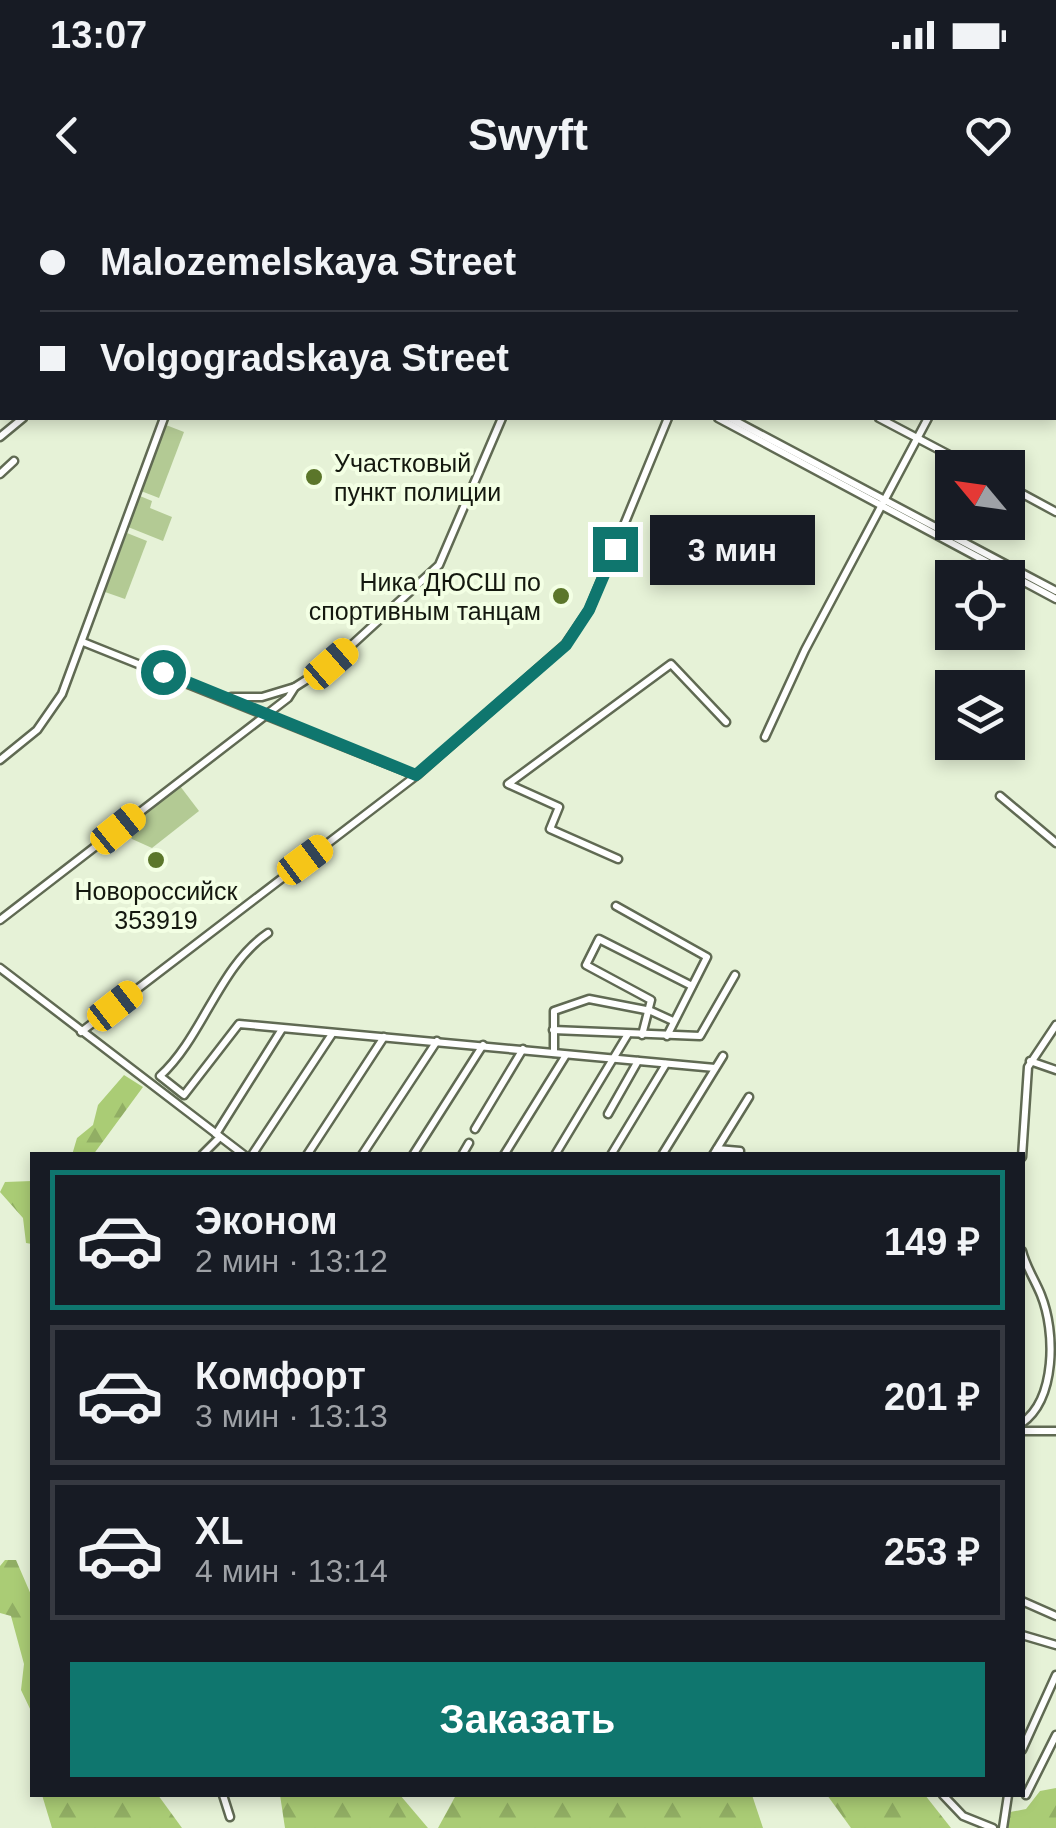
<!DOCTYPE html>
<html lang="ru">
<meta charset="utf-8">
<style>
body{margin:0;font-family:Helvetica,sans-serif;background:#242831;color:#f1f3f6;height:100vh;display:flex;flex-direction:column;font-size:38px;white-space:nowrap}
*{box-sizing:border-box;margin:0}
p{font-size:32px;color:#9ea1a6}
.icon{flex:none;width:55px;height:55px;fill:none;stroke:currentColor;stroke-width:2;stroke-linecap:round;stroke-linejoin:round}
.map{position:relative;flex:1;overflow:hidden}
.side{position:absolute;left:30px;top:952px;width:995px;height:645px;display:flex;flex-direction:column;background:#171b24;border-radius:0px;box-shadow:0 5px 15px #0003}
.side>*{flex:none}
.hud{position:absolute;left:0px;top:0px;width:1058px;height:220px;box-shadow:0 5px 15px #0003;display:grid;align-content:center;height:220px;padding:0 40px;background:#171b24}
.needle{width:65px;rotate:299deg}
.fabs{position:absolute;left:935px;top:250px;display:grid;gap:20px}
.fabs a{display:grid;place-items:center;width:90px;height:90px;border-radius:0px;background:#171b24;box-shadow:0 5px 15px #0003;font-size:50px}
.end{position:absolute;width:45px;height:45px;margin:-22px;border:12px solid #0f766e;background:#fff;box-shadow:0 0 0 5px #fff}
.from{border-radius:50%}
.bubble{position:absolute;height:70px;border-radius:0px;background:#171b24;box-shadow:0 5px 15px #0003;font-size:32px;font-weight:700;line-height:70px;text-align:center}
.car{position:absolute;width:30px;height:60px;margin:-30px -15px;border-radius:12px;box-shadow:0 0 8px 2px #0007;background:linear-gradient(#f5c518 24%,#345 0 40%,#f5c518 0 76%,#345 0 86%,#f5c518 0)}
.hud b{display:flex;align-items:center;gap:35px;height:95px;font-size:38px}
.hud b+b{border-top:2px solid #363941}
.hud i{width:25px;height:25px;background:#f1f3f6}
ul{padding:18px 0 0;list-style:none}
li{display:flex;align-items:center;gap:30px;height:140px;margin:0 20px 15px;padding:0 20px;border:5px solid #363941;border-radius:0px}
li div{flex:1}
li b{display:block;font-size:38px}
li em{font-style:normal;font-weight:700}
li.selected{border-color:#0f766e}
li>.icon{width:90px;height:90px;stroke-width:1.5}
.action{display:flex;gap:20px;margin-top:auto;padding:20px 40px}
.action a{flex:1;height:115px;border-radius:0px;background:#0f766e;color:#fff;font-size:40px;font-weight:700;line-height:115px;text-align:center}
.status{display:flex;justify-content:space-between;align-items:center;height:70px;padding:0 50px;background:#171b24;direction:ltr}
.status svg{height:28px;fill:currentColor}
header{display:flex;justify-content:space-between;align-items:center;height:130px;padding:0 40px;background:#171b24;font-size:45px;font-weight:700}
.map>svg:first-child{display:block}
</style>
<div class="status"><b>13:07</b><svg viewBox="0 0 49 12"><path d="M0 12V9h3v3zM5 12V6h3v6zM10 12V3h3v9zM15 12V0h3v12zM26 1h20v11H26zM47 4h2v5h-2z"/></svg></div>
<header><svg class="icon" aria-label="back" viewBox="0 0 24 24"><path d="M15 5l-7 7 7 7"/></svg>Swyft<svg class="icon" aria-label="heart" viewBox="0 0 24 24"><path d="M12 20l-8-8c-3-5 5-10 8-4 3-6 11-1 8 4z"/></svg></header>
<div class="map">
<svg width="1056" height="1628" viewBox="0 0 1056 1628">
<defs>
<pattern id="forest-firs" width="22" height="20" patternUnits="userSpaceOnUse" patternTransform="scale(2.5)"><rect width="22" height="20" fill="#aacc75"/><path d="M5 1l3.5 6h-7zM16 11l3.5 6h-7z" fill="#91ae64"/></pattern>
</defs>
<rect width="100%" height="100%" fill="#e6f2d7"/>
<g fill="#b3ca94">
<path d="M166,225L184,232L159,298L141,291Z"/>
<path d="M140,296L152,301L150,308L172,317L163,341L128,327Z"/>
<path d="M127,333L147,341L125,399L105,392Z"/>
<path d="M180,586L199,611L152,648L132,639L125,629Z"/>
</g>
<g fill="url(#forest-firs)">
<path d="M124,875L143,887L93,955H72L77,938L93,925L98,905Z"/>
<path d="M32,981V1044L26,1043L23,1018L0,992L5,982Z"/>
<path d="M5,1360H16L32,1397V1513L21,1490L24,1464L11,1416L0,1413V1366Z"/>
<path d="M1056,1588V1628H1008L1010,1612L1026,1609L1040,1591Z"/>
<path d="M42,1595H158L182,1628H52Z"/>
<path d="M280,1595H400L428,1628H285Z"/>
<path d="M456,1595H752L763,1628H438Z"/>
<path d="M827,1595H925L951,1628H851Z"/>
</g>
<g fill="none" stroke-linecap="round" stroke-linejoin="round">
<g stroke="#606a53" stroke-width="11">
<g id="minor">
<path d="M137,0L146,2"/>
<path d="M310,0L315,2"/>
<path d="M323,0L328,2"/>
<path d="M883,0L886,2"/>
<path d="M80,2L81,0"/>
<path d="M241,2L242,0"/>
<path d="M619,2L621,0"/>
<path d="M817,2L818,0"/>
<path d="M907,2L908,0"/>
<path d="M1042,2L1043,0"/>
<path d="M0,10H2"/>
<path d="M0,52H2"/>
<path d="M0,103L2,104"/>
<path d="M1055,116H1056"/>
<path d="M0,194L2,193"/>
<path d="M718,218L1056,399"/>
<path d="M730,218L1056,391"/>
<path d="M879,218L974,268"/>
<path d="M0,237L23,218"/>
<path d="M0,274L14,261"/>
<path d="M1008,286L1056,312"/>
<path d="M83,442L415,575"/>
<path d="M231,497H262L295,487"/>
<path d="M765,537L805,450L928,218"/>
<path d="M0,560L37,530L62,494L164,218"/>
<path d="M1000,596L1056,643"/>
<path d="M618,659L550,629L559,607L508,584L671,464L726,522"/>
<path d="M616,706L707,757L667,836"/>
<path d="M0,720L288,498L295,487L331,464L439,365L502,218"/>
<path d="M268,733C219,766 203,837 160,876L184,895L239,824L715,868"/>
<path d="M0,768L244,955"/>
<path d="M553,830L700,836L735,775"/>
<path d="M81,832L417,575L565,445L589,410L668,218"/>
<path d="M642,835L651,800L586,765L599,739L692,786"/>
<path d="M554,853V811L589,799L651,811L673,821"/>
<path d="M1030,861L1056,870"/>
<path d="M608,914L638,861"/>
<path d="M475,929L523,849"/>
<path d="M216,934L282,829"/>
<path d="M717,949L740,951"/>
<path d="M202,955L220,937"/>
<path d="M252,955L332,834"/>
<path d="M307,955L384,837"/>
<path d="M362,955L437,841"/>
<path d="M413,955L483,845"/>
<path d="M462,955L469,943"/>
<path d="M504,955L566,855"/>
<path d="M555,955L628,834"/>
<path d="M611,955L666,864"/>
<path d="M662,955L723,856"/>
<path d="M713,955L749,897"/>
<path d="M1022,957L1028,867L1056,825"/>
<path d="M1022,1051C1026,1067 1035,1080 1041,1095C1056,1132 1056,1199 1022,1223"/>
<path d="M1022,1231H1056"/>
<path d="M1022,1401L1056,1416"/>
<path d="M1022,1435L1056,1445"/>
<path d="M1022,1550L1056,1475"/>
<path d="M223,1595L230,1617"/>
<path d="M943,1595L963,1616L993,1628"/>
<path d="M1026,1595L1056,1535"/>
<path d="M1003,1628L1008,1595"/>
</g>
</g>
<use href="#minor" stroke="#fff" stroke-width="6"/>
</g>
<g fill="none" stroke-linecap="round" stroke-linejoin="round">
<path stroke="#0f766e" stroke-width="12" d="M163,472L416,575L566,445L589,410L615,349"/>
</g>
<g fill="#5b762a" stroke="#f3ffe4" stroke-width="4">
<circle cx="314" cy="277" r="10"/>
<circle cx="561" cy="396" r="10"/>
<circle cx="156" cy="660" r="10"/>
</g>
<g text-anchor="middle" dominant-baseline="central" stroke-width="8" stroke-linejoin="round" paint-order="stroke">
<g font-size="25" fill="#14180f" stroke="#f3ffe4" text-anchor="start">
<text x="334" y="263">Участковый<tspan x="334" dy="29">пункт полиции</tspan></text>
<text x="541" y="382" text-anchor="end">Ника ДЮСШ по<tspan x="541" dy="29">спортивным танцам</tspan></text>
<text x="156" y="691" text-anchor="middle">Новороссийск<tspan x="156" dy="29">353919</tspan></text>
</g>
</g>
</svg>
<div class="fabs">
<a><svg class="needle" viewBox="-14 -14 28 28"><path d="M0-13l5 13h-10z" fill="#e53935"/><path d="M0 13l5-13h-10z" fill="#9ea1a6"/></svg></a>
<a><svg class="icon" aria-label="locate" viewBox="0 0 24 24"><circle cx="12" cy="12" r="6"/><path d="M12 2v4M12 18v4M2 12h4M18 12h4"/></svg></a>
<a><svg class="icon" aria-label="layers" viewBox="0 0 24 24"><path d="M12 4l9 5-9 5-9-5zM3 14l9 5 9-5"/></svg></a>
</div>
<i class="end from" style="left:163px;top:472px"></i>
<i class="end" style="left:615px;top:349px"></i>
<div class="bubble" style="left:650px;top:315px;width:165px">3 мин</div>
<i class="car" style="left:331px;top:464px;rotate:49deg"></i>
<i class="car" style="left:118px;top:629px;rotate:51deg"></i>
<i class="car" style="left:305px;top:660px;rotate:53deg"></i>
<i class="car" style="left:115px;top:806px;rotate:52deg"></i>
<div class="hud">
<b><i class="from"></i>Malozemelskaya Street</b>
<b><i></i>Volgogradskaya Street</b>
</div>
<section class="side">
<ul>
<li class="selected"><svg class="icon" aria-label="car" viewBox="0 0 24 24"><path d="M5 17H2v-5l4-1 3-4h7l3 4 3 1v5h-3M9 17h6M6 11h13"/><circle cx="7" cy="17" r="2"/><circle cx="17" cy="17" r="2"/></svg><div><b>Эконом</b><p>2 мин · 13:12</p></div><em>149 ₽</em></li>
<li><svg class="icon" aria-label="car" viewBox="0 0 24 24"><path d="M5 17H2v-5l4-1 3-4h7l3 4 3 1v5h-3M9 17h6M6 11h13"/><circle cx="7" cy="17" r="2"/><circle cx="17" cy="17" r="2"/></svg><div><b>Комфорт</b><p>3 мин · 13:13</p></div><em>201 ₽</em></li>
<li><svg class="icon" aria-label="car" viewBox="0 0 24 24"><path d="M5 17H2v-5l4-1 3-4h7l3 4 3 1v5h-3M9 17h6M6 11h13"/><circle cx="7" cy="17" r="2"/><circle cx="17" cy="17" r="2"/></svg><div><b>XL</b><p>4 мин · 13:14</p></div><em>253 ₽</em></li>
</ul>
<div class="action"><a>Заказать</a></div>
</section>
</div>
